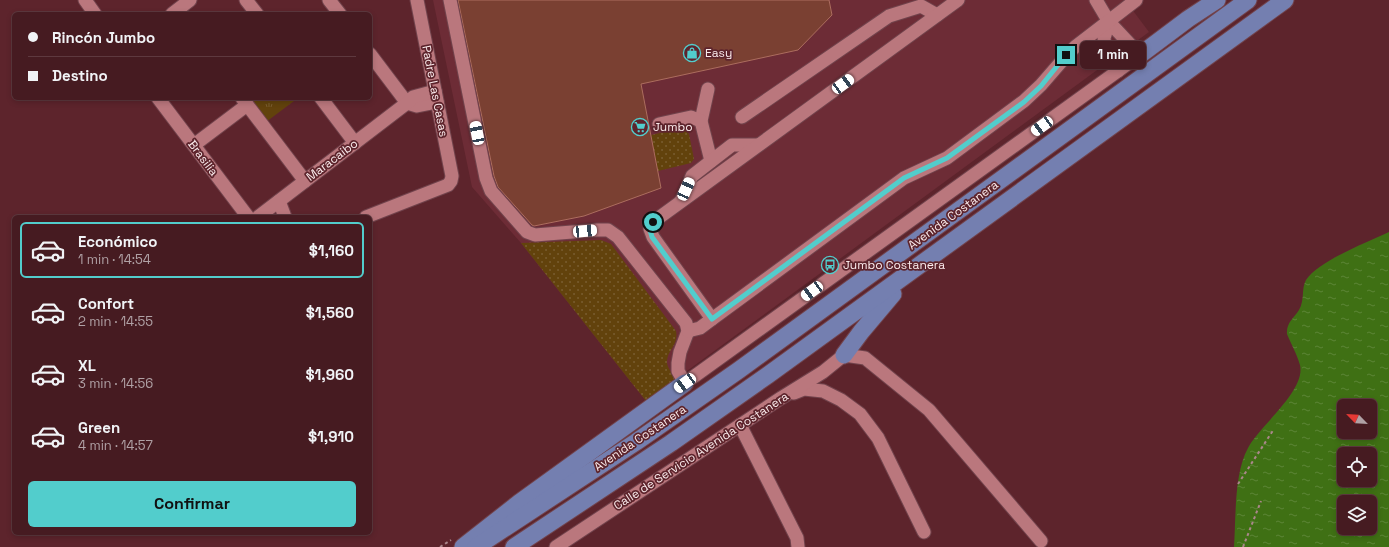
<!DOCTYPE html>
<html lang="es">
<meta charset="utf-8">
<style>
body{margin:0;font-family:"Space Grotesk",sans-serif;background:#4d242a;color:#f1f3f6;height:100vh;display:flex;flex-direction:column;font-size:15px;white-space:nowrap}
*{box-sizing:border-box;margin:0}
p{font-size:13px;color:#b0a1a5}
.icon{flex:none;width:22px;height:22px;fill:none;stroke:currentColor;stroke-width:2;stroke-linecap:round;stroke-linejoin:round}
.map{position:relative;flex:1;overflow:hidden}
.side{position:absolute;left:12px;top:215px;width:360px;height:320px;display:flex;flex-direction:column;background:#461b21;border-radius:6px;box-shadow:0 2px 6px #0003,0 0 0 1px #5e393f}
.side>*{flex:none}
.guide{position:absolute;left:12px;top:12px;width:360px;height:88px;border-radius:6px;box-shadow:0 2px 6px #0003,0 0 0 1px #5e393f;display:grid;align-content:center;height:88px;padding:0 16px;background:#461b21}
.needle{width:26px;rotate:295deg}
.fabs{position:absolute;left:1337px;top:399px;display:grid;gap:8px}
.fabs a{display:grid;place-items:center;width:40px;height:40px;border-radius:6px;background:#461b21;box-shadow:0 2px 6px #0003,0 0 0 1px #5e393f;font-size:20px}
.end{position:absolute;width:18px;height:18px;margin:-9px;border:5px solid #52cdcc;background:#111;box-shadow:0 0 0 2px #111}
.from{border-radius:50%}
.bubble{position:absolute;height:28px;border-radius:6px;background:#461b21;box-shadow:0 2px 6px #0003,0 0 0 1px #5e393f;font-size:13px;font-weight:700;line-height:28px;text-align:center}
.car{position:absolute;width:12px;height:24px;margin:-12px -6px;border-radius:5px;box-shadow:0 0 3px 1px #0007;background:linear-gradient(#fff 24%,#345 0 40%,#fff 0 76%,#345 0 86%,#fff 0)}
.guide b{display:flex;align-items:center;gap:14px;height:38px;font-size:15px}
.guide b+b{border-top:1px solid #5e393f}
.guide i{width:10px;height:10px;background:#f1f3f6}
ul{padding:7px 0 0;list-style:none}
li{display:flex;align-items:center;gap:12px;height:56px;margin:0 8px 6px;padding:0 8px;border:2px solid transparent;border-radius:6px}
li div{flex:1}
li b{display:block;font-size:15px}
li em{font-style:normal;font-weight:700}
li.on{border-color:#52cdcc}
li>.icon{width:36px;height:36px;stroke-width:1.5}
.action{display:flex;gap:8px;margin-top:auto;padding:8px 16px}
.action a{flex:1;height:46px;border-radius:6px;background:#52cdcc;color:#111;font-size:16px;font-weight:700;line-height:46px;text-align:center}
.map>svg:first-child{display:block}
</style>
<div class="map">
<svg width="1389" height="547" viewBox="0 0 1389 547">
<defs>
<pattern id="grass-dots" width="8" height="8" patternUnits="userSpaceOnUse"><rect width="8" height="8" fill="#62420c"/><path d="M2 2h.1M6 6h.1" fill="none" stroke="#795d30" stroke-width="1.8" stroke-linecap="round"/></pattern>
<pattern id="park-tufts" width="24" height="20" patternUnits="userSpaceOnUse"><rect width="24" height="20" fill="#62420c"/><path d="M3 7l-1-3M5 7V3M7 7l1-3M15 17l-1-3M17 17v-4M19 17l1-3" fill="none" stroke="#795d30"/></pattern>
<pattern id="water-ripples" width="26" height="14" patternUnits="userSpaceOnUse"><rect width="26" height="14" fill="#3f7014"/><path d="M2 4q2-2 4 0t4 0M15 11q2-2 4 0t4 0" fill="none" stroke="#5c8536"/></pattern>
</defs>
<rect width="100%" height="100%" fill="#5d242c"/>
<path fill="#6d2c36" d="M433,0H1125L1149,32L646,401L521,243L472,187Z"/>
<g fill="url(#grass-dots)">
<path d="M682,128L689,134L694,159L691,163L658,171L651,135Z"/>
<path d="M601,240L611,244L676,331C679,345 667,350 667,362C667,368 673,374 676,379L646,401L521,243Z"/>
</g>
<path fill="url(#park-tufts)" d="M247,98H298L266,122Z"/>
<path fill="url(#water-ripples)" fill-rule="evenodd" d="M1389,232V547H1234C1236,518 1234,473 1248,448C1259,426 1306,391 1300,365C1297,354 1291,344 1287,334C1286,323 1294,318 1299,310C1305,300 1301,289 1306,280C1318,261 1368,242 1389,232ZM1344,406H1370V432H1344ZM1344,454H1370V480H1344ZM1344,502H1370V528H1344Z"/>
<path fill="#7a4032" stroke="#ac6d5e" d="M458,0H829L832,15L798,50L641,84L661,188L584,216L534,226L532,225L498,187L494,176Z"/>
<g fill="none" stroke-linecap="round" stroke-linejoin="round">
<g stroke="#71434c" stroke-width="15">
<g id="minor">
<path d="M85,0L95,14"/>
<path d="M246,0L257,14"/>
<path d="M329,0L340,14"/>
<path d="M450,0L486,178L491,191L527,232L535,235L597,230H608L618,237L686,323L688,331L680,352L678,363V371L685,383L1140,55L1109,22L1096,0"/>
<path d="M172,14L190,0"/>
<path d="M1109,22L1104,38L1106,56L1118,71"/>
<path d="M370,54L407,103"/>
<path d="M708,89L701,121L711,161"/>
<path d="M158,98L248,217"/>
<path d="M242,98L305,181"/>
<path d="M321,98L355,143"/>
<path d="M407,103L417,106L437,102"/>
<path d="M742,117L889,16L921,6L937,15"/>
<path d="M659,124L691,117L701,121"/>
<path d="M194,145L247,105"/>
<path d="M279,201L285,217"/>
<path d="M681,201L692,176L732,145H758"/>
<path d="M258,217L407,103L413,97L435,91"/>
<path d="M366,217L448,185L451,181L452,176L417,0"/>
<path d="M712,319L653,237L650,229L653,222L958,0"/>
<path d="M688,331L700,328L712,319L904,178L947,158L1024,101L1041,85L1067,55L1075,47L1136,0"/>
<path d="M794,393L804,389L823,391L841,400L860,414L878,438L924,532"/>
<path d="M740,425L797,538L798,547"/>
<path d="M556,547L781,398L823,372L844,355L865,358L929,410L1041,541"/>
</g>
</g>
<g stroke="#71434c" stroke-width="19">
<g id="major">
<path d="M1140,55L1188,19L1217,0"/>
<path d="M844,355L861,332L893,294"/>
<path d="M463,547L519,503L685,383"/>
<path d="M476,547L636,442L739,370L1248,0"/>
<path d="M514,547L671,443L768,375L1285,0"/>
</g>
</g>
<g stroke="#ab878b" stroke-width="2" stroke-dasharray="3 3" stroke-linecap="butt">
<path d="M1238,484L1274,429"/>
<path d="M440,547L451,540"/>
<path d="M1243,547L1261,501"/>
</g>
<use href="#minor" stroke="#ba777d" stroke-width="13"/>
<use href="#major" stroke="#747fb0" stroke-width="17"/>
</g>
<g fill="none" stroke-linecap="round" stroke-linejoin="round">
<path stroke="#52cdcc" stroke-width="5" d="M653,222L650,230L652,237L712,319L904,178L947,158L1024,102L1041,86L1066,55"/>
</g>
<defs>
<g id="shop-ring" transform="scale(0.9)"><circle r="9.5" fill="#5d242c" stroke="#52cdcc" stroke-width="1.5"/><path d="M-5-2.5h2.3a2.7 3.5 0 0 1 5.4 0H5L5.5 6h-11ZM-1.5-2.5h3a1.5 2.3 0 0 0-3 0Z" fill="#52cdcc"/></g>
<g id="supermarket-ring" transform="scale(0.9)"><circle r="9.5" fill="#5d242c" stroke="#52cdcc" stroke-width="1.5"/><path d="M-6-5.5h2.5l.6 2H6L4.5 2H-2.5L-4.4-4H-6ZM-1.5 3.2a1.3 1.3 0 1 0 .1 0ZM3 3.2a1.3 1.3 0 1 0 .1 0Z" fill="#52cdcc"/></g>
<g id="bus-ring" transform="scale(0.9)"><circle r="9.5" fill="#5d242c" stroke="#52cdcc" stroke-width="1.5"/><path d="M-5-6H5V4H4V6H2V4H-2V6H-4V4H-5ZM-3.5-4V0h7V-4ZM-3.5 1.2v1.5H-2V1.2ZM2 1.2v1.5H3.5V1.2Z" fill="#52cdcc"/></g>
</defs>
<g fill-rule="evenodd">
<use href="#shop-ring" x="692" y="53"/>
<use href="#supermarket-ring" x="640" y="127"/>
<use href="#bus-ring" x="830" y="265"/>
</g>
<g text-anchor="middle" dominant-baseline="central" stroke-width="3.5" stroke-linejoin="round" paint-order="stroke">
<g font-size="12" fill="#fbebec" stroke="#5d242c" text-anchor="start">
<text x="705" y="53">Easy</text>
<text x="653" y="127">Jumbo</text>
<text x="843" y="265">Jumbo Costanera</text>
</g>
<g font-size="12" fill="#fbebec" stroke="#5d242c">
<text transform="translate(435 91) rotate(79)">Padre Las Casas</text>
<text transform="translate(203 158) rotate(53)">Brasilia</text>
<text transform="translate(332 160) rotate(-37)">Maracaibo</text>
<text transform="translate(953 215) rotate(-36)">Avenida Costanera</text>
<text transform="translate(640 438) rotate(-34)">Avenida Costanera</text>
<text transform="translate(701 451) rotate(-33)">Calle de Servicio Avenida Costanera</text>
</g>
</g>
</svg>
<div class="fabs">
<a><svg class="needle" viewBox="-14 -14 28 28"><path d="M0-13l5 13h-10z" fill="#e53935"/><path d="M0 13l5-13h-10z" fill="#b0a1a5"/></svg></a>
<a><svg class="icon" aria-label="locate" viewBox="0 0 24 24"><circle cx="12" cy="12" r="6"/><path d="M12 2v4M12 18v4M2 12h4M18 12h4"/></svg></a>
<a><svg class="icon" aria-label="layers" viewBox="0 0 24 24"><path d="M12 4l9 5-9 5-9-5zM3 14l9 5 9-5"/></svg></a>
</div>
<i class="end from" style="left:653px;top:222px"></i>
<i class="end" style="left:1066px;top:55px"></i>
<div class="bubble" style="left:1080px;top:41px;width:66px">1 min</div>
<i class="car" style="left:843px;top:84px;rotate:54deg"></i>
<i class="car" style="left:1042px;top:126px;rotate:234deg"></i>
<i class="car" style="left:477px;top:133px;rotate:349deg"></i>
<i class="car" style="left:686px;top:189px;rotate:24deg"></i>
<i class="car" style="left:585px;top:231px;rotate:85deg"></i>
<i class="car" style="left:812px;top:291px;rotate:234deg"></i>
<i class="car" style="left:685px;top:383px;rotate:234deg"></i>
<div class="guide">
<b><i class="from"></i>Rincón Jumbo</b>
<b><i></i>Destino</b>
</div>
<section class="side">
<ul>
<li class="on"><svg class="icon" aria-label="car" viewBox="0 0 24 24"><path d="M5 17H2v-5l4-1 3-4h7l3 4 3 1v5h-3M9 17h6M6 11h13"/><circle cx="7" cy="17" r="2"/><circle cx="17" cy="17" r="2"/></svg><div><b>Económico</b><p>1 min · 14:54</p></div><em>$1,160</em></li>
<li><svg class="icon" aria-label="car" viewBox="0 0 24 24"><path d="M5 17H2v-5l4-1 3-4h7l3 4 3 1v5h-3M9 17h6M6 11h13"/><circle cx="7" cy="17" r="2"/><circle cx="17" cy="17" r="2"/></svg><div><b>Confort</b><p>2 min · 14:55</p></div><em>$1,560</em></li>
<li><svg class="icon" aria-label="car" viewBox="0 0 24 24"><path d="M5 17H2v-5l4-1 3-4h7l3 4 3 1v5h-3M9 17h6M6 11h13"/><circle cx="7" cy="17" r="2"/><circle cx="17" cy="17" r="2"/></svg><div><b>XL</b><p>3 min · 14:56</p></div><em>$1,960</em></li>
<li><svg class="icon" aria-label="car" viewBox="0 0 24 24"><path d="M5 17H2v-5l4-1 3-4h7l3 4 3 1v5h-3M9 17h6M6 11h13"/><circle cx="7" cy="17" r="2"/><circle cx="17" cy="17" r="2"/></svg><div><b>Green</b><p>4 min · 14:57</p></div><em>$1,910</em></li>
</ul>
<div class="action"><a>Confirmar</a></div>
</section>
</div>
